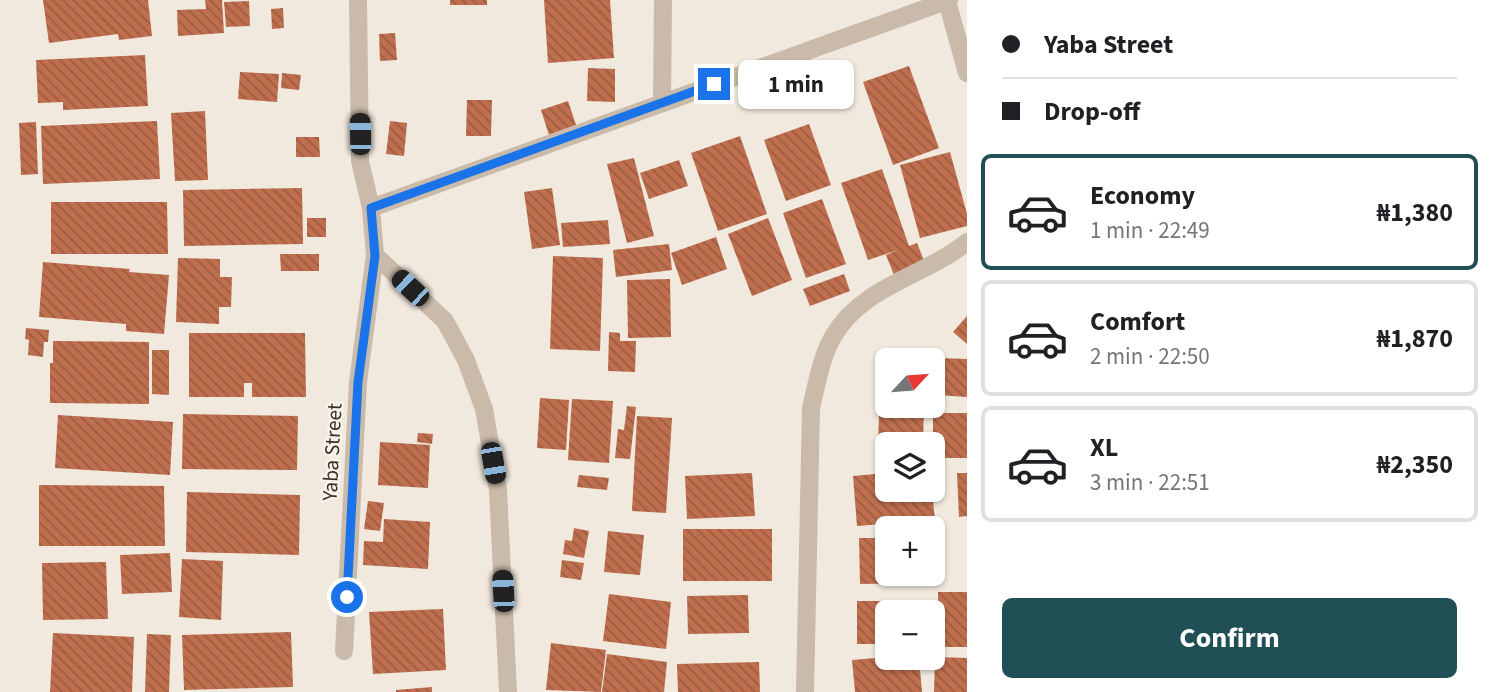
<!DOCTYPE html>
<meta charset="utf-8">
<style>
body{margin:0;font-family:"Source Sans 3",sans-serif;background:#f2f2f2;color:#202124;height:100vh;display:flex;flex-direction:column;font-size:26px;white-space:nowrap}
*{box-sizing:border-box;margin:0}
p{font-size:23px;color:#757577}
.icon{flex:none;width:38px;height:38px;fill:none;stroke:currentColor;stroke-width:2;stroke-linecap:round;stroke-linejoin:round}
.map{position:relative;flex:1;overflow:hidden}
.side{display:flex;flex-direction:column;background:#fff;width:525px}
.side>*{flex:none}
.top-card{display:grid;align-content:center;height:154px;padding:0 35px;background:#fff}
.needle{width:46px;rotate:64deg}
.tools{position:absolute;left:875px;top:348px;display:grid;gap:14px}
.tools a{display:grid;place-items:center;width:70px;height:70px;border-radius:10px;background:#fff;box-shadow:0 2px 5px #0004;font-size:35px}
.end{position:absolute;width:32px;height:32px;margin:-16px;border:9px solid #1a73e8;background:#fff;box-shadow:0 0 0 4px #fff}
.from{border-radius:50%}
.bubble{position:absolute;height:49px;border-radius:10px;background:#fff;box-shadow:0 2px 5px #0004;font-size:23px;font-weight:700;line-height:49px;text-align:center}
.car{position:absolute;width:21px;height:42px;margin:-21px -10px;border-radius:9px;box-shadow:0 0 5px 2px #0007;background:linear-gradient(#222 24%,#8ab4d8 0 40%,#222 0 76%,#8ab4d8 0 86%,#222 0)}
.top-card b{display:flex;align-items:center;gap:24px;height:66px;font-size:26px}
.top-card b+b{border-top:2px solid #e0e0e0}
.top-card i{width:18px;height:18px;background:#202124}
ul{padding:0;list-style:none}
li{display:flex;align-items:center;gap:21px;height:116px;margin:0 14px 10px;padding:0 21px;border:4px solid #e0e0e0;border-radius:10px}
li div{flex:1}
li b{display:block;font-size:26px}
li em{font-style:normal;font-weight:700}
li.current{border-color:#214f56}
li>.icon{width:63px;height:63px;stroke-width:1.5}
.button{display:flex;gap:14px;margin-top:auto;padding:14px 35px}
.button a{flex:1;height:80px;border-radius:10px;background:#214f56;color:#fff;font-size:28px;font-weight:700;line-height:80px;text-align:center}
main{display:flex;flex:1;min-height:0}
.map>svg:first-child{display:block}
</style>
<main>
<div class="map">
<svg width="967" height="692" viewBox="0 0 967 692">
<defs>
<pattern id="building-back-hatch" width="6" height="6" patternUnits="userSpaceOnUse" patternTransform="scale(1.75)"><rect width="6" height="6" fill="#bf6f4e"/><path d="M-1 5l2 2M0 0l6 6M5-1l2 2" fill="none" stroke="#9c5c41"/></pattern>
</defs>
<rect width="100%" height="100%" fill="#f1e9de"/>
<g fill="url(#building-back-hatch)">
<path d="M43,0H148L152,36L119,40L118,34L49,43Z"/>
<path d="M205,0H222L224,33L178,36L177,10L206,9Z"/>
<rect x="450" y="0" width="37" height="5"/>
<path d="M544,0H610L614,58L548,63Z"/>
<path d="M249,1L250,26L226,27L224,2Z"/>
<path d="M283,8L284,28L272,29L271,9Z"/>
<path d="M395,33L397,60L380,61L379,34Z"/>
<path d="M145,55L148,106L63,110V102L38,103L36,60Z"/>
<path d="M909,66L939,148L893,165L863,82Z"/>
<path d="M588,68L615,69V102L587,101Z"/>
<path d="M240,72L279,74L277,102L238,99Z"/>
<path d="M282,73L301,75L299,90L281,88Z"/>
<path d="M467,100H492L491,136H466Z"/>
<path d="M568,101L576,125L549,135L541,110Z"/>
<path d="M205,111L208,180L175,181L171,113Z"/>
<path d="M157,121L160,179L43,184L41,126Z"/>
<path d="M390,121L407,123L404,156L386,154Z"/>
<path d="M36,122L38,174L21,175L19,123Z"/>
<path d="M809,124L831,185L786,201L764,140Z"/>
<path d="M740,136L767,214L718,231L691,153Z"/>
<path d="M296,137H319L320,157H296Z"/>
<path d="M950,152L967,214V226L920,238L900,165Z"/>
<path d="M634,158L654,236L627,243L607,164Z"/>
<path d="M679,160L688,186L649,199L640,173Z"/>
<path d="M882,169L909,246L917,243L925,263L894,275L886,255L898,250L868,260L841,183Z"/>
<path d="M302,188L303,244L184,246L183,190Z"/>
<path d="M552,188L560,245L532,249L524,192Z"/>
<path d="M822,199L846,264L806,278L783,213Z"/>
<path d="M51,202H167L168,254H51Z"/>
<rect x="307" y="218" width="19" height="19"/>
<path d="M768,218L792,280L752,296L728,234Z"/>
<path d="M608,220L610,244L563,247L561,223Z"/>
<path d="M716,237L727,269L682,285L671,253Z"/>
<path d="M669,244L672,270L616,277L613,250Z"/>
<path d="M280,254H319V271H281Z"/>
<path d="M553,256L603,258L600,351L550,349Z"/>
<path d="M178,258L220,259V277H232L231,307H219V324L176,322Z"/>
<path d="M43,262L130,269L129,272L169,275L164,334L126,331V324L39,317Z"/>
<path d="M844,274L850,291L810,306L803,289Z"/>
<path d="M670,279L671,337L628,338L627,280Z"/>
<path d="M967,316V344L953,332Z"/>
<path d="M26,328L49,330L48,342H44L43,357L28,355L29,340L25,339Z"/>
<path d="M609,332L620,333V341H636L635,372L608,371Z"/>
<path d="M189,333H305L306,397H252V383H244V397H189Z"/>
<path d="M53,341L149,342V404L50,403V363H53Z"/>
<path d="M152,350H169V395L152,394Z"/>
<path d="M881,358L887,359V406H924L923,444H878Z"/>
<path d="M939,358L967,359V397L937,395Z"/>
<path d="M540,398L569,400L566,450L537,448Z"/>
<path d="M572,399L613,401L609,463L568,460Z"/>
<path d="M627,406L636,407L630,459L615,458L618,429L624,430Z"/>
<rect x="933" y="413" width="34" height="45"/>
<path d="M183,414L298,416L297,470L182,469Z"/>
<path d="M58,415L173,422L170,475L55,468Z"/>
<path d="M637,416L672,418L666,513L632,511Z"/>
<path d="M418,433L433,434L432,444L417,442Z"/>
<path d="M380,442L430,445L428,488L378,485Z"/>
<path d="M752,473L755,516L687,519L685,476Z"/>
<path d="M887,473V490H932L935,520L857,526L853,476Z"/>
<path d="M957,473H967V516L959,517Z"/>
<path d="M579,475L609,478L607,490L577,487Z"/>
<path d="M39,485L164,486L165,546H39Z"/>
<path d="M187,492L300,495L299,555L186,552Z"/>
<path d="M368,501L384,503L380,531L364,529Z"/>
<path d="M384,519L430,522L428,569L363,565L364,541L383,542Z"/>
<path d="M574,528L589,531L584,558L563,554L565,540L572,541Z"/>
<rect x="683" y="529" width="89" height="52"/>
<path d="M608,531L644,535L640,575L604,572Z"/>
<path d="M859,538H887V574H929L930,583L860,584Z"/>
<path d="M170,553L172,592L122,594L120,555Z"/>
<path d="M182,559L223,561L221,620L179,617Z"/>
<path d="M562,560L584,563L581,580L560,577Z"/>
<path d="M106,562L108,619L43,620L42,563Z"/>
<rect x="938" y="592" width="29" height="55"/>
<path d="M609,594L671,602L666,649L603,641Z"/>
<path d="M748,595L749,633L688,634L687,596Z"/>
<path d="M857,601H931V612H887V644H857Z"/>
<path d="M443,609L446,670L373,674L369,612Z"/>
<path d="M291,632L293,687L184,690L182,635Z"/>
<path d="M53,633L134,637L132,692H50Z"/>
<path d="M147,634L171,635L169,692H145Z"/>
<path d="M551,643L606,650L601,692L546,690Z"/>
<path d="M607,654L667,662L664,692H602Z"/>
<path d="M887,657L919,658L922,692H855L852,660Z"/>
<path d="M935,657L967,658V692H934Z"/>
<path d="M759,662L760,692H678L677,664Z"/>
<path d="M432,687V692H396V690Z"/>
</g>
<g fill="none" stroke-linecap="round" stroke-linejoin="round">
<g stroke="#c9baaa" stroke-width="18">
<path d="M358,0L360,161L371,208L375,255L445,321L466,360L484,409L498,490L508,692"/>
<path d="M947,1L967,73"/>
<path d="M662,103L663,0"/>
<path d="M371,208L949,0"/>
<path d="M344,651L358,382L375,255"/>
<path d="M805,692L811,408C817,384 821,356 834,335C863,286 925,276 967,242"/>
</g>
</g>
<g fill="none" stroke-linecap="round" stroke-linejoin="round">
<path stroke="#1a73e8" stroke-width="9" d="M347,597L358,382L375,256L371,208L714,84"/>
</g>
<g text-anchor="middle" dominant-baseline="central" stroke-width="5" stroke-linejoin="round" paint-order="stroke">
<g font-size="21" fill="#362e29" stroke="#f9f3ea">
<text transform="translate(332 452) rotate(-87)">Yaba Street</text>
</g>
</g>
</svg>
<div class="tools">
<a><svg class="needle" viewBox="-14 -14 28 28"><path d="M0-13l5 13h-10z" fill="#e53935"/><path d="M0 13l5-13h-10z" fill="#757577"/></svg></a>
<a><svg class="icon" aria-label="layers" viewBox="0 0 24 24"><path d="M12 4l9 5-9 5-9-5zM3 14l9 5 9-5"/></svg></a>
<a>+</a>
<a>−</a>
</div>
<i class="end from" style="left:347px;top:597px"></i>
<i class="end" style="left:714px;top:84px"></i>
<div class="bubble" style="left:738px;top:60px;width:116px">1 min</div>
<i class="car" style="left:360px;top:134px;rotate:359deg"></i>
<i class="car" style="left:410px;top:288px;rotate:313deg"></i>
<i class="car" style="left:493px;top:463px;rotate:170deg"></i>
<i class="car" style="left:503px;top:591px;rotate:357deg"></i>
</div>
<section class="side">
<div class="top-card">
<b><i class="from"></i>Yaba Street</b>
<b><i></i>Drop-off</b>
</div>
<ul>
<li class="current"><svg class="icon" aria-label="car" viewBox="0 0 24 24"><path d="M5 17H2v-5l4-1 3-4h7l3 4 3 1v5h-3M9 17h6M6 11h13"/><circle cx="7" cy="17" r="2"/><circle cx="17" cy="17" r="2"/></svg><div><b>Economy</b><p>1 min · 22:49</p></div><em>₦1,380</em></li>
<li><svg class="icon" aria-label="car" viewBox="0 0 24 24"><path d="M5 17H2v-5l4-1 3-4h7l3 4 3 1v5h-3M9 17h6M6 11h13"/><circle cx="7" cy="17" r="2"/><circle cx="17" cy="17" r="2"/></svg><div><b>Comfort</b><p>2 min · 22:50</p></div><em>₦1,870</em></li>
<li><svg class="icon" aria-label="car" viewBox="0 0 24 24"><path d="M5 17H2v-5l4-1 3-4h7l3 4 3 1v5h-3M9 17h6M6 11h13"/><circle cx="7" cy="17" r="2"/><circle cx="17" cy="17" r="2"/></svg><div><b>XL</b><p>3 min · 22:51</p></div><em>₦2,350</em></li>
</ul>
<div class="button"><a>Confirm</a></div>
</section>
</main>
